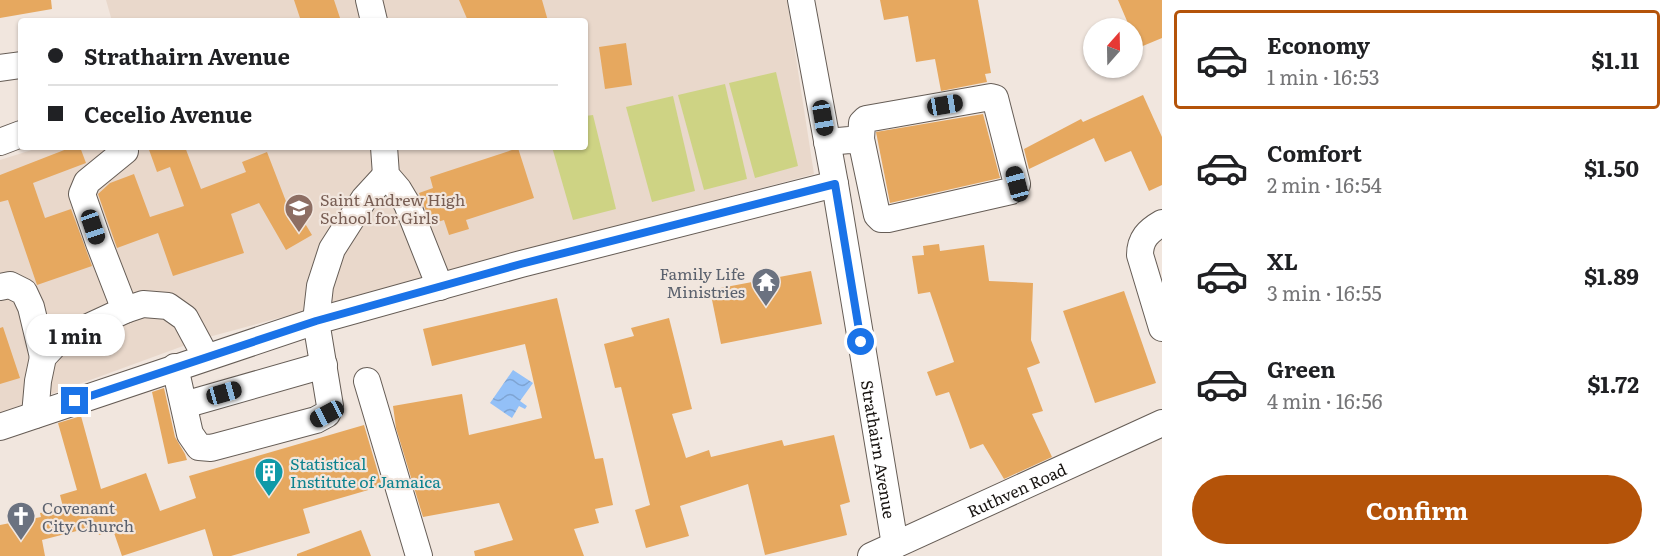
<!DOCTYPE html>
<meta charset="utf-8">
<style>
body{margin:0;font-family:Literata,serif;background:#f6f6f6;color:#202124;height:100vh;display:flex;flex-direction:column;font-size:22px;white-space:nowrap}
*{box-sizing:border-box;margin:0}
p{font-size:20px;color:#757577}
.icon{flex:none;width:33px;height:33px;fill:none;stroke:currentColor;stroke-width:2;stroke-linecap:round;stroke-linejoin:round}
.map{position:relative;flex:1;overflow:hidden}
.details{display:flex;flex-direction:column;background:#fff;width:510px}
.details>*{flex:none}
.hud{position:absolute;left:18px;top:18px;width:570px;height:132px;border-radius:6px;box-shadow:0 2px 4px #0004;display:grid;align-content:center;height:132px;padding:0 30px;background:#fff}
.needle{width:39px;rotate:20deg}
.controls{position:absolute;left:1083px;top:18px;display:grid;gap:12px}
.controls a{display:grid;place-items:center;width:60px;height:60px;border-radius:50%;background:#fff;box-shadow:0 2px 4px #0004;font-size:30px}
.end{position:absolute;width:27px;height:27px;margin:-14px;border:8px solid #1a73e8;background:#fff;box-shadow:0 0 0 3px #fff}
.from{border-radius:50%}
.bubble{position:absolute;height:42px;border-radius:21px;background:#fff;box-shadow:0 2px 4px #0004;font-size:20px;font-weight:700;line-height:42px;text-align:center}
.car{position:absolute;width:18px;height:36px;margin:-18px -9px;border-radius:8px;box-shadow:0 0 4px 2px #0007;background:linear-gradient(#222 24%,#8ab4d8 0 40%,#222 0 76%,#8ab4d8 0 86%,#222 0)}
.hud b{display:flex;align-items:center;gap:21px;height:57px;font-size:22px}
.hud b+b{border-top:2px solid #e0e0e0}
.hud i{width:15px;height:15px;background:#202124}
ul{padding:10px 0 0;list-style:none}
li{display:flex;align-items:center;gap:18px;height:99px;margin:0 12px 9px;padding:0 18px;border:3px solid transparent;border-radius:6px}
li div{flex:1}
li b{display:block;font-size:22px}
li em{font-style:normal;font-weight:700}
li.active{border-color:#b45309}
li>.icon{width:54px;height:54px;stroke-width:1.5}
.button{display:flex;gap:12px;margin-top:auto;padding:12px 30px}
.button a{flex:1;height:69px;border-radius:36px;background:#b45309;color:#fff;font-size:24px;font-weight:700;line-height:69px;text-align:center}
main{display:flex;flex:1;min-height:0}
.map>svg:first-child{display:block}
</style>
<main>
<div class="map">
<svg width="1162" height="556" viewBox="0 0 1162 556">
<defs>
<pattern id="water-waves" width="16" height="10" patternUnits="userSpaceOnUse" patternTransform="scale(1.5)"><rect width="16" height="10" fill="#93c0f7"/><path d="M0 5q4-4 8 0t8 0" fill="none" stroke="#7ea4d3"/></pattern>
</defs>
<rect width="100%" height="100%" fill="#f1e6de"/>
<path fill="#e9d8cb" d="M106,0H787L814,174L205,338L0,413V160L41,147H585V21H112Z"/>
<g fill="#ced384">
<path d="M776,72L798,166L755,178L729,83Z"/>
<path d="M725,84L747,179L704,190L678,95Z"/>
<path d="M673,96L695,191L652,202L626,107Z"/>
<path d="M593,115L616,209L573,220L552,147H585V116Z"/>
</g>
<path fill="url(#water-waves)" d="M513,370L533,383L520,401L527,406L525,409L519,406L512,418L490,403Z"/>
<g fill="#e6a85f">
<path d="M0,0H51L52,9L0,18Z"/>
<path d="M294,0H334L341,21H301Z"/>
<path d="M459,0H542L548,21H468Z"/>
<path d="M880,0H978L991,73L985,74L987,82L941,91L935,59L916,62L908,16L884,20Z"/>
<path d="M1118,0H1162V38L1138,48L1132,35V28H1130Z"/>
<path d="M626,43L632,85L605,89L599,47Z"/>
<path d="M1143,95L1162,137V185L1149,191L1131,151L1105,162L1094,138L1029,169L1024,149L1081,119L1083,122Z"/>
<path d="M983,114L1000,178L890,203L876,132Z"/>
<path d="M72,147H80L86,163L33,183L45,218L71,209L92,266L37,285L8,200L0,202V175Z"/>
<path d="M148,147H185L201,189L246,172L242,162L267,152L287,204L292,202L312,235L286,250L259,203L231,214L244,253L173,276L158,233L117,248L98,194L110,183L134,174L150,217L184,206L170,167L157,172Z"/>
<path d="M518,148L534,198L466,220L469,229L449,235L444,220L431,224L419,193L433,188L430,177Z"/>
<path d="M939,244L940,251L984,245L989,281L1033,283L1031,340L1040,363L1027,368L1043,411L1032,414L1052,457L1004,479L983,444L970,449L949,392L936,396L927,372L954,362L930,292L918,294L912,256L924,255L923,246Z"/>
<path d="M811,271L822,324L721,344L710,290Z"/>
<path d="M1124,291L1156,383L1095,403L1063,311Z"/>
<path d="M557,298L595,459L603,458L613,505L595,509L599,523L574,529L584,556H475L474,551L513,540L499,503L423,517L396,428L393,406L462,394L469,435L542,418L525,344L432,366L423,329Z"/>
<path d="M669,318L692,409L672,414L686,458L709,450L711,457L782,440L784,446L834,435L850,502L840,505L847,535L765,555L748,484L680,506L689,536L646,548L635,510L650,505L621,387L615,388L604,344L634,336L631,328Z"/>
<path d="M3,327L20,378L0,384V328Z"/>
<path d="M164,388L175,437L185,454L187,460L168,464L152,392Z"/>
<path d="M81,416L101,489L146,473L160,511L196,498L189,476L364,425L382,486L303,509L310,533L231,556H213L205,529L122,556L113,530L99,535L96,526L42,540L45,556H0V525L41,517L40,513L63,507L60,495L77,490L58,423Z"/>
<path d="M361,530L371,556H297V554Z"/>
</g>
<g fill="none" stroke-linecap="round" stroke-linejoin="round">
<g stroke="#665d56" stroke-width="28">
<g id="minor">
<path d="M369,0L374,21"/>
<path id="s1" d="M801,0L835,184L895,545"/>
<path d="M0,68L21,65"/>
<path d="M0,142L21,134"/>
<path d="M827,142L861,139L862,123L866,119L991,97L995,98L1017,184L1011,191L888,219H881L877,215L861,139"/>
<path d="M384,147L386,175L398,189L407,204L440,287"/>
<path d="M125,151L87,182L82,194L99,243L125,310"/>
<path d="M1162,223C1148,231 1140,239 1140,255L1162,328"/>
<path d="M0,287L10,285L24,292L31,307L43,357"/>
<path d="M175,367L190,434L199,447L211,448L316,420L327,414L330,406L316,321L320,286L332,249L364,199L386,175"/>
<path d="M367,381L419,556"/>
<path d="M184,405L324,365"/>
<path d="M35,415L38,381L43,357L58,341L125,310L143,304L168,306L185,318L206,357"/>
<path d="M0,427L316,321L521,264L835,184"/>
<path id="s2" d="M871,556L1162,423"/>
</g>
</g>
<use href="#minor" stroke="#fff" stroke-width="26"/>
</g>
<g fill="none" stroke-linecap="round" stroke-linejoin="round">
<path stroke="#1a73e8" stroke-width="8" d="M75,401L316,321L521,264L835,184L861,342"/>
</g>
<defs>
<g id="school-pin" transform="scale(1.5)"><path d="M0 17L-7.5 6A9.5 9.5 0 1 1 7.5 6Z" fill="#8d6e63" stroke="#f1e6de"/><path d="M0-5L7-2L0 1L-7-2ZM-4 1L0 2.5L4 1V4Q0 6-4 4Z" fill="#fff"/></g>
<g id="temple-pin" transform="scale(1.5)"><path d="M0 17L-7.5 6A9.5 9.5 0 1 1 7.5 6Z" fill="#6b7280" stroke="#f1e6de"/><path d="M0-6L5-2H3V0L6.5 2.5H4V6H1.5V3h-3V6H-4V2.5H-6.5L-3 0V-2H-5Z" fill="#fff"/></g>
<g id="building-pin" transform="scale(1.5)"><path d="M0 17L-7.5 6A9.5 9.5 0 1 1 7.5 6Z" fill="#0f9aa8" stroke="#f1e6de"/><path d="M-4-6H4V6H1V3H-1V6H-4ZM-2.5-4.3h1.7v1.8h-1.7ZM.8-4.3h1.7v1.8H.8ZM-2.5-1h1.7V.8h-1.7ZM.8-1h1.7V.8H.8Z" fill="#fff"/></g>
<g id="church-pin" transform="scale(1.5)"><path d="M0 17L-7.5 6A9.5 9.5 0 1 1 7.5 6Z" fill="#6b7280" stroke="#f1e6de"/><path d="M-1.2-6h2.4v3.5h3.3v2.4h-3.3V6h-2.4V-.1h-3.3v-2.4h3.3Z" fill="#fff"/></g>
</defs>
<g fill-rule="evenodd">
<use href="#school-pin" x="299" y="208"/>
<use href="#temple-pin" x="766" y="282"/>
<use href="#building-pin" x="269" y="472"/>
<use href="#church-pin" x="21" y="516"/>
</g>
<g text-anchor="middle" dominant-baseline="central" stroke-width="4.5" stroke-linejoin="round" paint-order="stroke">
<g font-size="16" fill="#785e54" stroke="#f1e6de" text-anchor="start">
<text x="320" y="199">Saint Andrew High<tspan x="320" dy="18">School for Girls</tspan></text>
</g>
<g font-size="16" fill="#5b616d" stroke="#f1e6de" text-anchor="end">
<text x="745" y="273">Family Life<tspan x="745" dy="18">Ministries</tspan></text>
<text x="42" y="507" text-anchor="start">Covenant<tspan x="42" dy="18">City Church</tspan></text>
</g>
<g font-size="16" fill="#16120f" stroke="#f1e6de">
<text stroke="none"><textPath href="#s1" startOffset="456">Strathairn Avenue</textPath></text>
<text stroke="none"><textPath href="#s2" startOffset="160">Ruthven Road</textPath></text>
</g>
<g font-size="16" fill="#0d838f" stroke="#f1e6de" text-anchor="start">
<text x="290" y="463">Statistical<tspan x="290" dy="18">Institute of Jamaica</tspan></text>
</g>
</g>
</svg>
<div class="controls">
<a><svg class="needle" viewBox="-14 -14 28 28"><path d="M0-13l5 13h-10z" fill="#e53935"/><path d="M0 13l5-13h-10z" fill="#757577"/></svg></a>
</div>
<i class="end from" style="left:861px;top:342px"></i>
<i class="end" style="left:75px;top:401px"></i>
<div class="bubble" style="left:26px;top:314px;width:99px">1 min</div>
<i class="car" style="left:945px;top:105px;rotate:80deg"></i>
<i class="car" style="left:823px;top:118px;rotate:170deg"></i>
<i class="car" style="left:1017px;top:184px;rotate:345deg"></i>
<i class="car" style="left:93px;top:227px;rotate:161deg"></i>
<i class="car" style="left:224px;top:393px;rotate:74deg"></i>
<i class="car" style="left:327px;top:414px;rotate:242deg"></i>
<div class="hud">
<b><i class="from"></i>Strathairn Avenue</b>
<b><i></i>Cecelio Avenue</b>
</div>
</div>
<section class="details">
<ul>
<li class="active"><svg class="icon" aria-label="car" viewBox="0 0 24 24"><path d="M5 17H2v-5l4-1 3-4h7l3 4 3 1v5h-3M9 17h6M6 11h13"/><circle cx="7" cy="17" r="2"/><circle cx="17" cy="17" r="2"/></svg><div><b>Economy</b><p>1 min · 16:53</p></div><em>$1.11</em></li>
<li><svg class="icon" aria-label="car" viewBox="0 0 24 24"><path d="M5 17H2v-5l4-1 3-4h7l3 4 3 1v5h-3M9 17h6M6 11h13"/><circle cx="7" cy="17" r="2"/><circle cx="17" cy="17" r="2"/></svg><div><b>Comfort</b><p>2 min · 16:54</p></div><em>$1.50</em></li>
<li><svg class="icon" aria-label="car" viewBox="0 0 24 24"><path d="M5 17H2v-5l4-1 3-4h7l3 4 3 1v5h-3M9 17h6M6 11h13"/><circle cx="7" cy="17" r="2"/><circle cx="17" cy="17" r="2"/></svg><div><b>XL</b><p>3 min · 16:55</p></div><em>$1.89</em></li>
<li><svg class="icon" aria-label="car" viewBox="0 0 24 24"><path d="M5 17H2v-5l4-1 3-4h7l3 4 3 1v5h-3M9 17h6M6 11h13"/><circle cx="7" cy="17" r="2"/><circle cx="17" cy="17" r="2"/></svg><div><b>Green</b><p>4 min · 16:56</p></div><em>$1.72</em></li>
</ul>
<div class="button"><a>Confirm</a></div>
</section>
</main>
